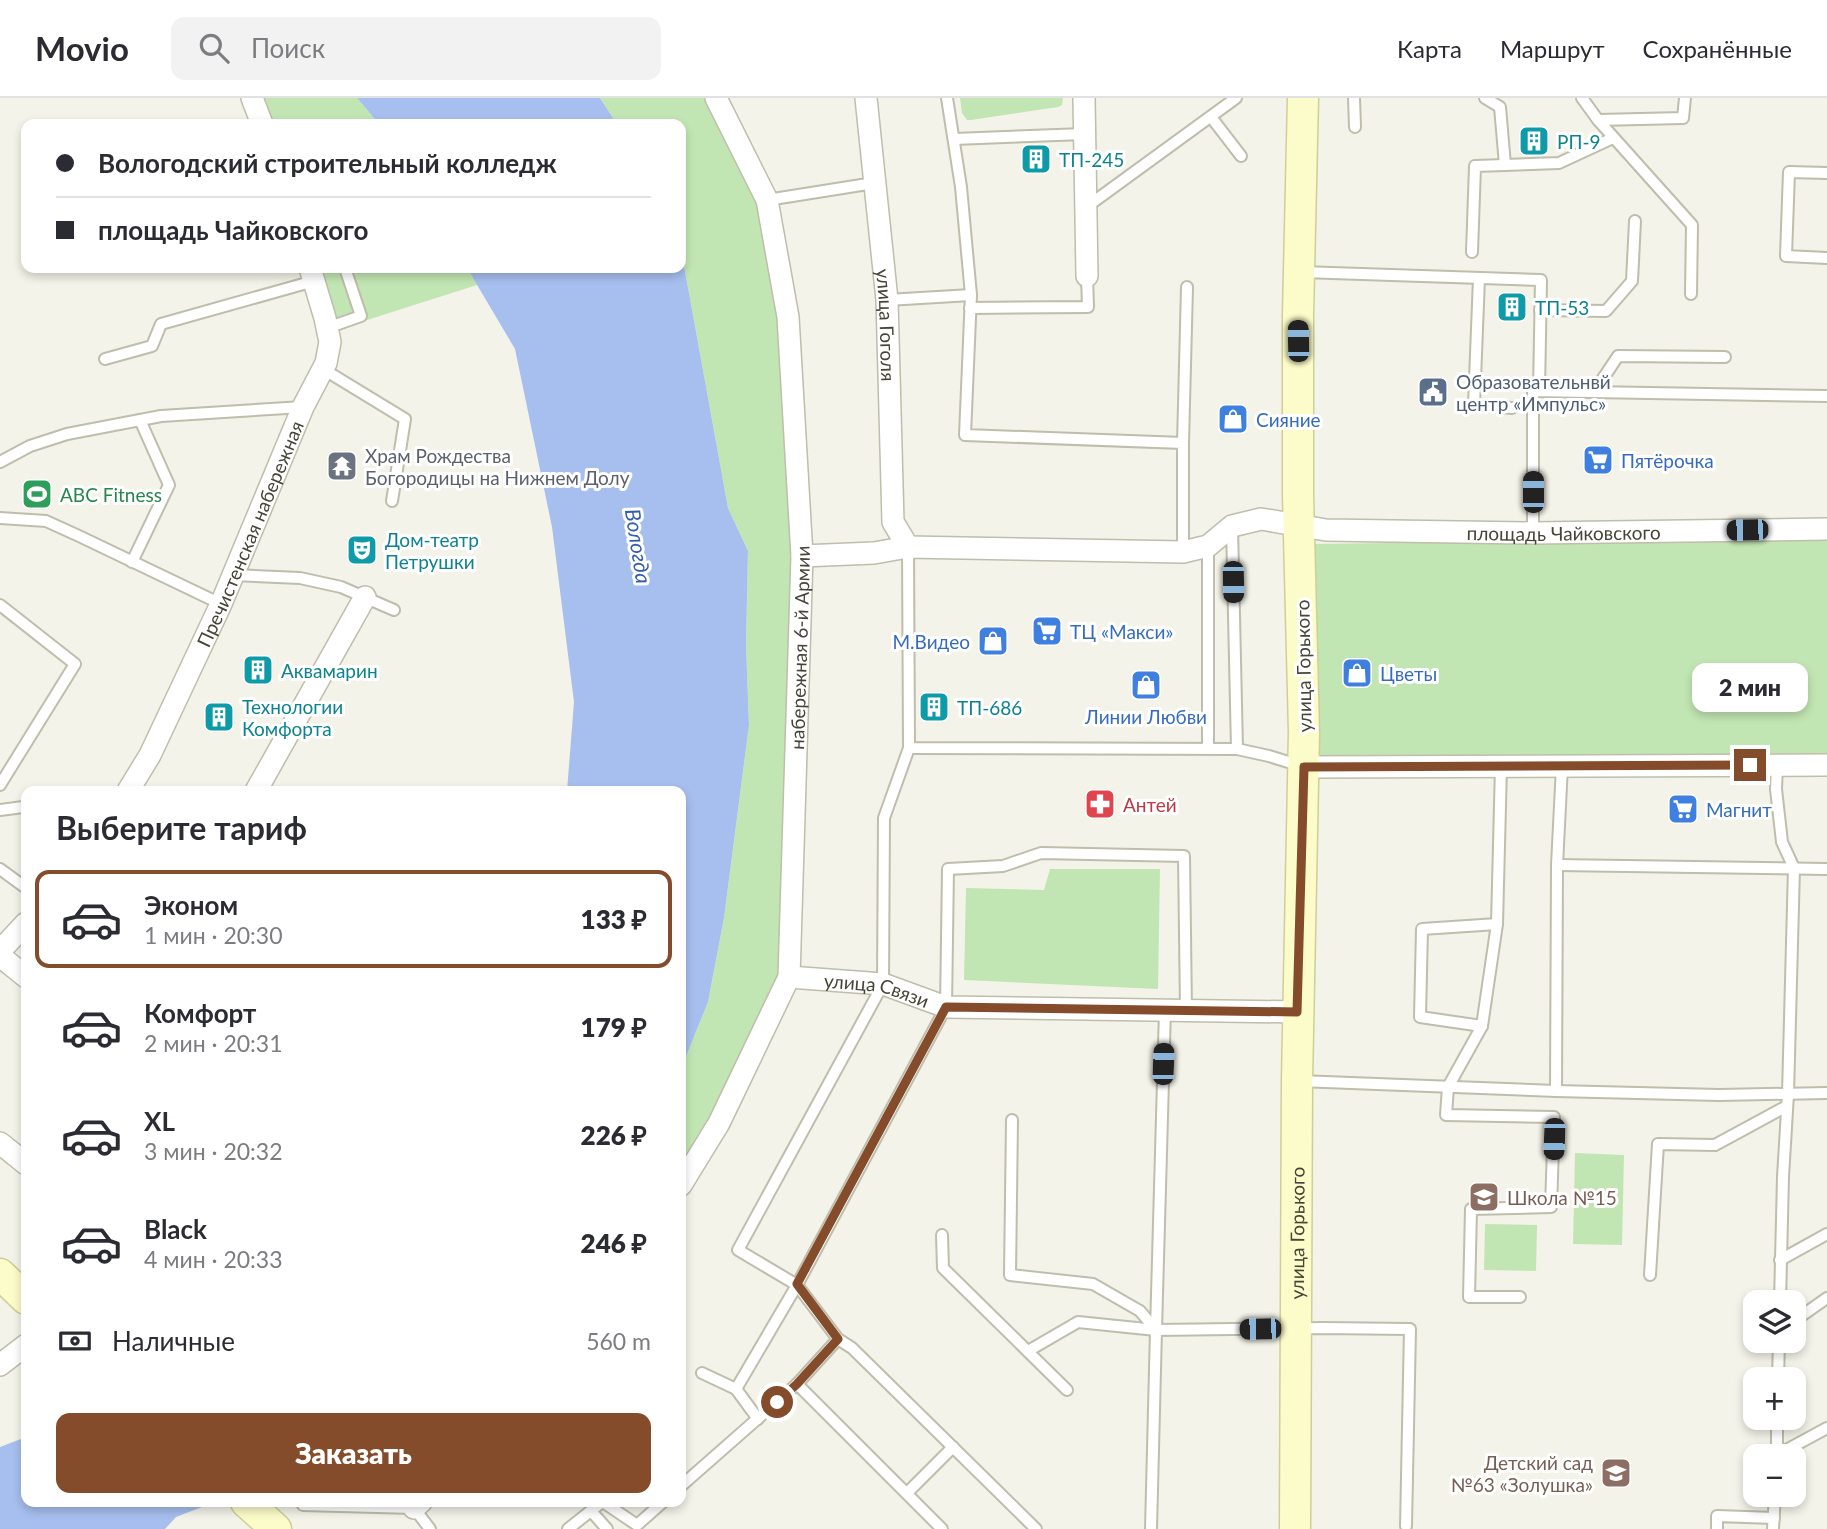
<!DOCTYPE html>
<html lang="ru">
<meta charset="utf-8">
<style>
body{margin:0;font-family:Lato,sans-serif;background:#f2f2f3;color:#2b2b33;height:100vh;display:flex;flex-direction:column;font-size:26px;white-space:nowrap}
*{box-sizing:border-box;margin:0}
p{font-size:23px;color:#7c7c81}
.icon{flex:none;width:38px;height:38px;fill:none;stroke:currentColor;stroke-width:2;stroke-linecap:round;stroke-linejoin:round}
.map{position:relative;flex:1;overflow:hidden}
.details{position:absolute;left:21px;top:688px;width:665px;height:721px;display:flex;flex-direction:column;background:#fff;border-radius:14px;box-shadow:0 4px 10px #0003}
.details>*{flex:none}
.guide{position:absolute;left:21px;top:21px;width:665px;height:154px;border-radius:14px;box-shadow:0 4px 10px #0003;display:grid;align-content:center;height:154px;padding:0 35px;background:#fff}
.tools{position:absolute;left:1743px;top:1192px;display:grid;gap:14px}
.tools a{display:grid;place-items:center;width:63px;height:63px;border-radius:14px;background:#fff;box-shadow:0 4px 10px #0003;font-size:35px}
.end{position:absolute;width:32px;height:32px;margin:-16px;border:9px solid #844c2b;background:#fff;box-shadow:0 0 0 4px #fff}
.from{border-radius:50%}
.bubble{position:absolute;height:49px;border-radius:14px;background:#fff;box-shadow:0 4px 10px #0003;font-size:23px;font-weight:800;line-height:49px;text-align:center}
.car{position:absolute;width:21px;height:42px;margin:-21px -10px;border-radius:9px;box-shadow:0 0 5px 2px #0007;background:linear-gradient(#222 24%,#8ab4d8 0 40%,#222 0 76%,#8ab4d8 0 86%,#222 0)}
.guide b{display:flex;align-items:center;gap:24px;height:66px;font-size:26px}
.guide b+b{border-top:2px solid #e1e1e2}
.guide i{width:18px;height:18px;background:#2b2b33}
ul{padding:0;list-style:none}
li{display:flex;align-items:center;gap:21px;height:98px;margin:0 14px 10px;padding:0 21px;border:4px solid transparent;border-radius:14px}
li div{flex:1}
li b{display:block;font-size:26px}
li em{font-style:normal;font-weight:800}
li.active{border-color:#844c2b}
li>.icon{width:63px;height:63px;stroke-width:1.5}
h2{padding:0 35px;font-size:32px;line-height:84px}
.pay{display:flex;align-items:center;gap:18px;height:77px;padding:0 35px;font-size:26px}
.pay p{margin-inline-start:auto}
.primary-button{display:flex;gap:14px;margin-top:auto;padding:14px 35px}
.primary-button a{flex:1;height:80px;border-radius:14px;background:#844c2b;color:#fff;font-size:28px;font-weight:800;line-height:80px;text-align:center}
header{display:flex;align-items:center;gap:42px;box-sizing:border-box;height:98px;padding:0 35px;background:#fff;border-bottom:2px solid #e1e1e2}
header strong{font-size:33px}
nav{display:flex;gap:38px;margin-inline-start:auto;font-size:24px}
.search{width:490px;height:63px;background:#f2f2f3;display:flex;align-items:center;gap:18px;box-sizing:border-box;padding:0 24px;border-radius:14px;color:#7c7c81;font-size:26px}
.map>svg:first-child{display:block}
</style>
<header>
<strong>Movio</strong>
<div class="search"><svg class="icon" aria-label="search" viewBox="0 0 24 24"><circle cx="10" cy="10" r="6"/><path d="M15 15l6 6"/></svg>Поиск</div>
<nav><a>Карта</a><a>Маршрут</a><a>Сохранённые</a></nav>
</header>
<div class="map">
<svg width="1827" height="1431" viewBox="0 0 1827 1431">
<rect width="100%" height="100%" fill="#f4f3e9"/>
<g fill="#c2e6b3">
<path d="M261,0H357L379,26H270Z"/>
<path d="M600,0H705L759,105L779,221L796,458L781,877L713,1021L681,1073V971L708,904L724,820L749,627L746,547L748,453L728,410L681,151V26H617Z"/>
<path d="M960,0H1063L1062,7L1058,9L971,22H967L962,15Z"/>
<path d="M311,170H467L477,187L364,223L350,222L334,218Z"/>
<path d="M1827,439V660L1319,661L1315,446Z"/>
<path d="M1050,771H1160L1158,891L964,882L966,790L1044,792Z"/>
<path d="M1575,1055L1624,1057L1622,1147L1573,1146Z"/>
<path d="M1485,1126L1537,1127L1536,1173L1484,1172Z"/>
</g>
<g fill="#a7bfee">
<path d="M357,0H600L617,26H379Z"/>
<path d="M681,151L728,410L748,453L746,547L749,627L724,820L708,904L681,971V693H567L574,604L552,429L515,251L467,170H681Z"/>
<path d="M26,1339V1404H215L176,1419L165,1431H0V1349Z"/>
</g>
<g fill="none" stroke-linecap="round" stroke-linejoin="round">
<g stroke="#bfbdab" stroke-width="14">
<g id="lane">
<path d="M947,0L961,89L971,197L965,337L1183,345V454"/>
<path d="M1354,0L1355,29"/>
<path d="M1485,0L1500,9L1505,67"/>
<path d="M1582,0L1598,22L1692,127L1691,196"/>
<path d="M1211,19L1241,58"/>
<path d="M1598,22L1683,20L1685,0"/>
<path d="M954,41L1084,36"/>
<path d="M1827,75L1789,74L1786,158L1827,160"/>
<path d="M767,102L874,85"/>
<path d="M1085,110L1236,0"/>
<path d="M1472,154L1475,68L1559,65L1613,40"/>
<path d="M1302,174L1541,182L1539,293"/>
<path d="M1479,180L1474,307L1512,310"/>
<path d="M887,202L971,197"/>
<path d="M970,210L1088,209L1087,178"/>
<path d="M1540,212L1606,213L1632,183L1635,123"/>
<path d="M327,230L361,218L345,170"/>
<path d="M105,261L152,248L161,226L314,183"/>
<path d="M323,271L405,321L392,403"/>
<path d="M1594,294L1618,258L1725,259"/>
<path d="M1183,345L1187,189"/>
<path d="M0,364L30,348L67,336L161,318L303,309"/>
<path d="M0,420L46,423L79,438L221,506"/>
<path d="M1232,428L1237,651"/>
<path d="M1533,435V293L1827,298"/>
<path d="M1208,448V650"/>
<path d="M908,449L909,650L1237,651L1269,658L1301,668"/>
<path d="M132,464L169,387L140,322"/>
<path d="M233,477L300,480L341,489L394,512"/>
<path d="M0,507L75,566L0,687"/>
<path d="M909,650L884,720L883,886L738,1152L797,1187L838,1241L852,1250L1036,1431"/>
<path d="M1777,667L1776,691L1782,744L1794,770L1788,996L1783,1079L1780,1204"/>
<path d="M1501,668L1497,826L1422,831L1420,919L1482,928L1448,989L1446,1017L1554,1019L1551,1109L1471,1111L1469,1199H1520"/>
<path d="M0,712L23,709L26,711"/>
<path d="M1557,767L1827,771"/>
<path d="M0,771L26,790"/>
<path d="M1482,928L1497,826"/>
<path d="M1299,983L1556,993L1719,997L1827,995"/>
<path d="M1556,993L1557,767L1562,668"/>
<path d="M1012,1022L1010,1177L1093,1186L1140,1213L1156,1232"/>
<path d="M942,1137L943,1170L1067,1292"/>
<path d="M1780,1162L1827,1136"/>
<path d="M1650,1177L1658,1046L1715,1047L1787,1008"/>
<path d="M1794,1223L1827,1200"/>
<path d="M1156,1232L1165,912"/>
<path d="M838,1241L797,1286L942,1431"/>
<path d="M1028,1253L1078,1224L1156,1232"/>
<path d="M702,1275L736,1291L797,1187L946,909L948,771L1003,768L1041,755L1184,758L1186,913"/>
<path d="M1778,1281L1779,1242"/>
<path d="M736,1291L758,1321"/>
<path d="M1777,1357L1827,1330"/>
<path d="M1777,1358V1320"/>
<path d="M681,1388L797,1286"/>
<path d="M907,1395L953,1349"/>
<path d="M603,1404L637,1427L663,1404"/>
<path d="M303,1407L414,1410L430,1431"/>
<path d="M591,1413L607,1431"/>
<path d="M568,1431L602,1404"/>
<path d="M1151,1431L1156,1232L1322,1230L1410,1231L1406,1428"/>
<path d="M1717,1431V1418L1774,1420"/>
<path d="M1773,1431L1775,1396"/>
</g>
</g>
<g stroke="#bfbdab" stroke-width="24">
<g id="street">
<path d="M252,0L262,26"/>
<path id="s1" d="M866,0L887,202L893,424L908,449"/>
<path d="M1084,0L1087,178"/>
<path id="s2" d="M802,458L874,455L908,449L1183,454L1208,448L1232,428L1261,421L1326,432L1533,435L1827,431"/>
<path d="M1304,669L1827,667"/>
<path id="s3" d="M128,693L150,657L221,506L303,309L326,265L330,244L325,220L310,170"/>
<path d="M256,693L365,499"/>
<path d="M0,853L26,825"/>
<path d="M0,858L26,879"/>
<path id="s4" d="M789,879L883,886L946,909L1297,914"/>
<path d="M0,1045L26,1066"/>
<path id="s5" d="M681,1087L719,1025L789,879L802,458L788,219L767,102L716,0"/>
<path d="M0,1267L26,1247"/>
<path d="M414,1410L421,1404"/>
</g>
</g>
<g stroke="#cfce97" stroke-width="33">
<g id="secondary">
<path d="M0,1176L26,1201"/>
<path d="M246,1404L276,1431"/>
<path id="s6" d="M1295,1431L1297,983L1304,634L1298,397V217L1303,0"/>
</g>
</g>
<use href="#lane" stroke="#fff" stroke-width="10"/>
<use href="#street" stroke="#fff" stroke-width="21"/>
<use href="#secondary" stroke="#fcfcca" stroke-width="30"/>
</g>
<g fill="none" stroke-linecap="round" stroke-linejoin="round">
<path stroke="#844c2b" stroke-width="9" d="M777,1304L797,1286L838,1241L797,1186L946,909L1297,914L1304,669L1750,667"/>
</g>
<defs>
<g id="building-square" transform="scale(1.575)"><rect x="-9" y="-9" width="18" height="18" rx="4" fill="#0f9aa8" stroke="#fff"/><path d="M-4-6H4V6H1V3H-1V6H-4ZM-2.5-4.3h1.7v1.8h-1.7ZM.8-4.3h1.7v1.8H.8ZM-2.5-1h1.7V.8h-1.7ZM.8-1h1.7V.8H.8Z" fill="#fff"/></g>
<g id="civic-square" transform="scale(1.575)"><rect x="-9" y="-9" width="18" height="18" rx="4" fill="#5c6f8a" stroke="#fff"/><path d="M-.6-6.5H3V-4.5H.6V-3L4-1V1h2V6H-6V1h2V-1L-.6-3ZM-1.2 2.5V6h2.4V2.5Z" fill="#fff"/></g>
<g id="shop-square" transform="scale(1.575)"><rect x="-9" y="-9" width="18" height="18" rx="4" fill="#3f7fe0" stroke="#fff"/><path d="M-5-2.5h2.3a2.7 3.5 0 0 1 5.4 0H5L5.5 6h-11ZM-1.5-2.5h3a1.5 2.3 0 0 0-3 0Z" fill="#fff"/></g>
<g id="supermarket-square" transform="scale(1.575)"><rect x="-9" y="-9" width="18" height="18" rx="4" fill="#3f7fe0" stroke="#fff"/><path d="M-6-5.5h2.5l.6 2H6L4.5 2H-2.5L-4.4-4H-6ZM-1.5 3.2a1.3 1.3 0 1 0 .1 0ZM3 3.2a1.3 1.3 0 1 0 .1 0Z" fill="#fff"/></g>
<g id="temple-square" transform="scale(1.575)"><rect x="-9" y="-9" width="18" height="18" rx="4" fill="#6b7280" stroke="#fff"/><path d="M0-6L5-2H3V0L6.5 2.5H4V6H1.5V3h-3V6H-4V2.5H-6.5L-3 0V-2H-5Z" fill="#fff"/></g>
<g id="stadium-square" transform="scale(1.575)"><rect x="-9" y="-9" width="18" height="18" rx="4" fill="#2e9e5b" stroke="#fff"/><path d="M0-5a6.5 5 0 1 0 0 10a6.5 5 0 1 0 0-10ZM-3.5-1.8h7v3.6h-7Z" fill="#fff"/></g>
<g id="theatre-square" transform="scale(1.575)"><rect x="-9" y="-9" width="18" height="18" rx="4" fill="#0f9aa8" stroke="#fff"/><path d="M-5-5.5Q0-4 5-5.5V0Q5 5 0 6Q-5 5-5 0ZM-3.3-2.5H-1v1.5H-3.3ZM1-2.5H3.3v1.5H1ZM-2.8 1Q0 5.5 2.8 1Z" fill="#fff"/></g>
<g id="pharmacy-square" transform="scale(1.575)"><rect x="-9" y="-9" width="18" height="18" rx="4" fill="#e0444e" stroke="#fff"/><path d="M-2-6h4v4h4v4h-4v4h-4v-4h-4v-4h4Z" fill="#fff"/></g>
<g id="school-square" transform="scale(1.575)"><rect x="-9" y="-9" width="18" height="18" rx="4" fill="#8d6e63" stroke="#fff"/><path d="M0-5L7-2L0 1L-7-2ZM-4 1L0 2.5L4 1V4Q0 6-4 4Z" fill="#fff"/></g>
</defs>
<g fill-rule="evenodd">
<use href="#building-square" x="1534" y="43"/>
<use href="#building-square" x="1036" y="61"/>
<use href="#building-square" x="1512" y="209"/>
<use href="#civic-square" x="1433" y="294"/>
<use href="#shop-square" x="1233" y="321"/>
<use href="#supermarket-square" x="1598" y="362"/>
<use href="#temple-square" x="342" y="368"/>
<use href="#stadium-square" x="37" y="396"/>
<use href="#theatre-square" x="362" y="452"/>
<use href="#supermarket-square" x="1047" y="533"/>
<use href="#shop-square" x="993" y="543"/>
<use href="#building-square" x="258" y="572"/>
<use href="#shop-square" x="1357" y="575"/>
<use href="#shop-square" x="1146" y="587"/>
<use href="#building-square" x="934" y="609"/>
<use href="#building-square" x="219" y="619"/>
<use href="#pharmacy-square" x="1100" y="706"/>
<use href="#supermarket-square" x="1683" y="711"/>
<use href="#school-square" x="1484" y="1099"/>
<use href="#school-square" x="1616" y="1375"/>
</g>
<g text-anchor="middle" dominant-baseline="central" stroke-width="6" stroke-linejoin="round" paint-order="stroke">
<g font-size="19" fill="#0d838f" stroke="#fff" text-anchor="start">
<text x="1557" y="43">РП-9</text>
<text x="1059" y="61">ТП-245</text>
<text x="1535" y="209">ТП-53</text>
<text x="385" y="441">Дом-театр<tspan x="385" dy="22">Петрушки</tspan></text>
<text x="281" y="572">Аквамарин</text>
<text x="242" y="608">Технологии<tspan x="242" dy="22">Комфорта</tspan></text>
<text x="957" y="609">ТП-686</text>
</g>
<g font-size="19" fill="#474537" stroke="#fff">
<text stroke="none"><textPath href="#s1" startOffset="228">улица Гоголя</textPath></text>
<text stroke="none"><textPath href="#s2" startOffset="772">площадь Чайковского</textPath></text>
<text stroke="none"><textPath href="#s3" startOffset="285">Пречистенская набережная</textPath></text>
<text stroke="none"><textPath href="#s5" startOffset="564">набережная 6-й Армии</textPath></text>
<text transform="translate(1303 568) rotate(-91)">улица Горького</text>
<text stroke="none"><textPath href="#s4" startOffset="89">улица Связи</textPath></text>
<text stroke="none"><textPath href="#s6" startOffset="296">улица Горького</textPath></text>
</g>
<g font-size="19" fill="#4e5e75" stroke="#fff" text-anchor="start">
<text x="1456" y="283">Образовательнвй<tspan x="1456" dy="22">центр «Импульс»</tspan></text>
</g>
<g font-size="19" fill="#366cbe" stroke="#fff" text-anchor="start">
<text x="1256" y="321">Сияние</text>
<text x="1621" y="362">Пятёрочка</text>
<text x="1070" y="533">ТЦ «Макси»</text>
<text x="970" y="543" text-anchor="end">М.Видео</text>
<text x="1380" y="575">Цветы</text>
<text x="1146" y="618" text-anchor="middle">Линии Любви</text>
<text x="1706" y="711">Магнит</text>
</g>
<g font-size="19" fill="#5b616d" stroke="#fff" text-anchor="start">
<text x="365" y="357">Храм Рождества<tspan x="365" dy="22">Богородицы на Нижнем Долу</tspan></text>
</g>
<g font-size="19" fill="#27864d" stroke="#fff" text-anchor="start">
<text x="60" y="396">ABC Fitness</text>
</g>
<g font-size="19" fill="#be3a42" stroke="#fff" text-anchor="start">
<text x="1123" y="706">Антей</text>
</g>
<g font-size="19" fill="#785e54" stroke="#fff" text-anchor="start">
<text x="1507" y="1099">Школа №15</text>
<text x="1593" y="1364" text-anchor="end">Детский сад<tspan x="1593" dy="22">№63 «Золушка»</tspan></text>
</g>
<g font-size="21" font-style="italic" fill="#345caf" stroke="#fff">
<text transform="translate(639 448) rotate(81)">Вологда</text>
</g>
</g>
</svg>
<div class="tools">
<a><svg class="icon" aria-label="layers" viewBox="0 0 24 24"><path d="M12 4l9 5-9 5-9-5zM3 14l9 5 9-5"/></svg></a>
<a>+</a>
<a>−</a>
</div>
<i class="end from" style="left:777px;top:1304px"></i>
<i class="end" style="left:1750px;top:667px"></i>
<div class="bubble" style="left:1692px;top:565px;width:116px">2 мин</div>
<i class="car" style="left:1298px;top:243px;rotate:359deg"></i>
<i class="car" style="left:1533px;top:394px;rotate:0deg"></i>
<i class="car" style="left:1747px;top:432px;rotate:269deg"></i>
<i class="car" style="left:1233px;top:484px;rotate:179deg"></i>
<i class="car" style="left:1163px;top:966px;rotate:2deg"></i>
<i class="car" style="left:1554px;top:1041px;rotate:182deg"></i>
<i class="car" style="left:1260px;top:1231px;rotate:269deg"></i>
<div class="guide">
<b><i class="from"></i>Вологодский строительный колледж</b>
<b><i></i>площадь Чайковского</b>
</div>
<section class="details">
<h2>Выберите тариф</h2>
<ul>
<li class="active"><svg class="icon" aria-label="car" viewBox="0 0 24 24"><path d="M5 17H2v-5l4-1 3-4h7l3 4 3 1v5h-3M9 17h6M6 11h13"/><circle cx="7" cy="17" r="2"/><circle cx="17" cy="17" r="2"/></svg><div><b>Эконом</b><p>1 мин · 20:30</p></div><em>133 ₽</em></li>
<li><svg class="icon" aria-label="car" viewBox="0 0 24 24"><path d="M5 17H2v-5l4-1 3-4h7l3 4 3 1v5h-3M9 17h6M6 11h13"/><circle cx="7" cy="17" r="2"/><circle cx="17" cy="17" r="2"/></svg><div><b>Комфорт</b><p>2 мин · 20:31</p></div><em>179 ₽</em></li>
<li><svg class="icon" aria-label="car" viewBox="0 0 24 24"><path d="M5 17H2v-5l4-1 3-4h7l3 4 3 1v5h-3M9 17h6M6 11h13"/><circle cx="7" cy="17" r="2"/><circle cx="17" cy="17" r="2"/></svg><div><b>XL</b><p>3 мин · 20:32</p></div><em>226 ₽</em></li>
<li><svg class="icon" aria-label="car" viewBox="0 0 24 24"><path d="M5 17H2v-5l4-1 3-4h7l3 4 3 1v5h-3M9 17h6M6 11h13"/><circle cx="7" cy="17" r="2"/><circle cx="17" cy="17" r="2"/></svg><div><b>Black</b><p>4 мин · 20:33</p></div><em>246 ₽</em></li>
</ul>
<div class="pay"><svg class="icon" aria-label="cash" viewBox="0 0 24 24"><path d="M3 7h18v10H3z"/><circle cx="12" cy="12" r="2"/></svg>Наличные<p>560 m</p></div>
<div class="primary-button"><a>Заказать</a></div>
</section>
</div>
